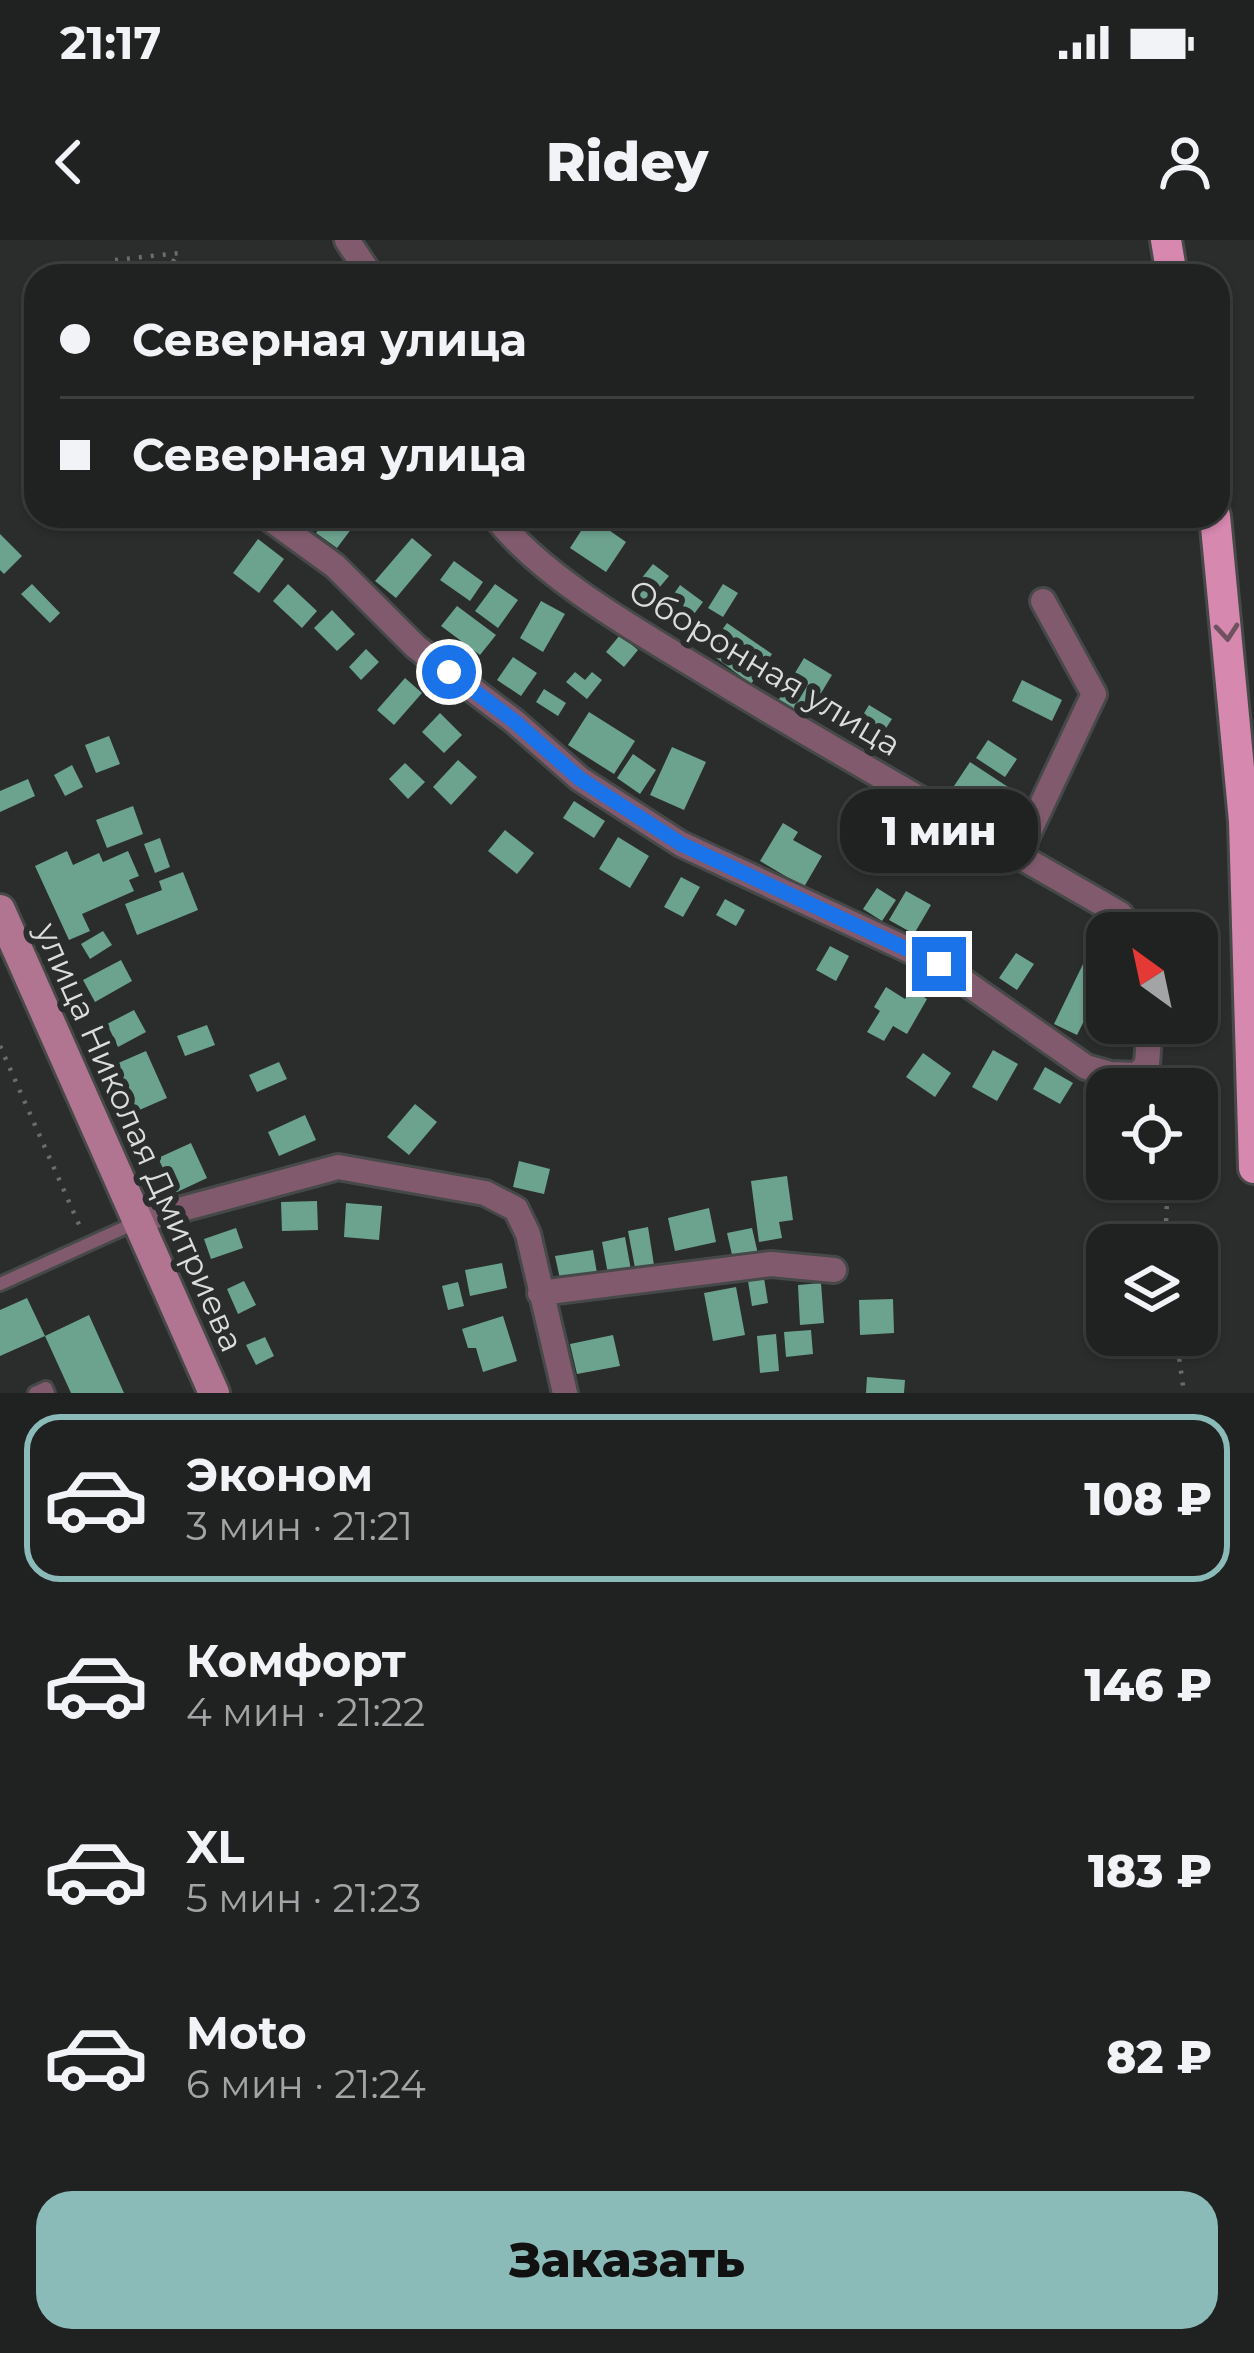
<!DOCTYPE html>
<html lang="ru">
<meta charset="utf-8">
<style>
body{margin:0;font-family:Montserrat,sans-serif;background:#2d2f2e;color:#f1f3f6;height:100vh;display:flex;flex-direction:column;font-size:45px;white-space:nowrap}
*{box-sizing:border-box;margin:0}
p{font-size:39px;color:#a2a4a5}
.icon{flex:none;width:66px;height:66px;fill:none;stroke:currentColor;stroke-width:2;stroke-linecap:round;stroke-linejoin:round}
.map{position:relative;height:1153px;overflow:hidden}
.drawer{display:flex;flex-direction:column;background:#202221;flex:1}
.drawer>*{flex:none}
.top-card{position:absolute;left:24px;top:24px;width:1206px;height:264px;border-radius:36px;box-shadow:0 3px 9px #0004,0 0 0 3px #3d3f3f;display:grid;align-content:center;height:264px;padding:0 36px;background:#202221}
.needle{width:78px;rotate:327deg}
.controls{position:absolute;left:1086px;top:672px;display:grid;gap:24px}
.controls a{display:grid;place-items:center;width:132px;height:132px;border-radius:24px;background:#202221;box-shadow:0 3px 9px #0004,0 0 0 3px #3d3f3f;font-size:60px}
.end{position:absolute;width:54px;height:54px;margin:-27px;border:15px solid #1a73e8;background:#fff;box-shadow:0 0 0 6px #fff}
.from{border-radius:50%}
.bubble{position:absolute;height:84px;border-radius:36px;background:#202221;box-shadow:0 3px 9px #0004,0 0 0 3px #3d3f3f;font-size:39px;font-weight:800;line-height:84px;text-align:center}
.top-card b{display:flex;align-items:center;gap:42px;height:114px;font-size:45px}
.top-card b+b{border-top:3px solid #3d3f3f}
.top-card i{width:30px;height:30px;background:#f1f3f6}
ul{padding:21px 0 0;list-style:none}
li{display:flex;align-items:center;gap:36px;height:168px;margin:0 24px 18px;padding:0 12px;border:6px solid transparent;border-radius:36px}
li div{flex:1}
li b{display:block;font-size:45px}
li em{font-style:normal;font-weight:800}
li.current{border-color:#8bbbb9}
li>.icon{width:108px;height:108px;stroke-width:1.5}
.primary-button{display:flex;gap:24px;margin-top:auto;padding:24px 36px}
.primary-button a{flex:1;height:138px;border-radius:36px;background:#8bbbb9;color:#111;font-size:48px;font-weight:800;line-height:138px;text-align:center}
.status{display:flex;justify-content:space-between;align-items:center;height:84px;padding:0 60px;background:#202221;direction:ltr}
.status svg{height:33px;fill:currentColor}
header{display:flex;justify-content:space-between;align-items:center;height:156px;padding:0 36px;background:#202221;font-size:54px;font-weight:800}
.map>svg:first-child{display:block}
</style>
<div class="status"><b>21:17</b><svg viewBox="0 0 49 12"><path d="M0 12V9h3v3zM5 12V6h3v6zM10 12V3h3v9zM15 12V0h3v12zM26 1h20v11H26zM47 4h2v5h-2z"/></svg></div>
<header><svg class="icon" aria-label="back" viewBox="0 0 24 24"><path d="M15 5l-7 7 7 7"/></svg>Ridey<svg class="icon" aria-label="person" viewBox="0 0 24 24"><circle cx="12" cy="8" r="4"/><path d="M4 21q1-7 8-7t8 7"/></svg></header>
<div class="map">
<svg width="1254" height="1153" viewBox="0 0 1254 1153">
<rect width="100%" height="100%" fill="#2a2d2c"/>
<g fill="#6ca38f">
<path d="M328,276H345L355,284L337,308L316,293Z"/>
<path d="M590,277L626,302L606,332L570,308Z"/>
<path d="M0,294L22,316L4,334L0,330Z"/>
<path d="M412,298L432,315L396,358L375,341Z"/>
<path d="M258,299L284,319L259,353L233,333Z"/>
<path d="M454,321L483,342L470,361L440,340Z"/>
<path d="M653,324L669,336L643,367L628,355Z"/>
<path d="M32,344L60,373L50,383L21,354Z"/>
<path d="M288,344L317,371L302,388L273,361Z"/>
<path d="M495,344L518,360L498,388L475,371Z"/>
<path d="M723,344L738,353L723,377L708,368Z"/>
<path d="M680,345L703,362L694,374L671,358Z"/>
<path d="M541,361L565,374L543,412L520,398Z"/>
<path d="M457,366L496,395L480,415L441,386Z"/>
<path d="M332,370L355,394L337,411L314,388Z"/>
<path d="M727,383L772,414L751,444L707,411Z"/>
<path d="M620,395L638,410L624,427L606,412Z"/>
<path d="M366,409L379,422L361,440L349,427Z"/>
<path d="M513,417L537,433L521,456L497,440Z"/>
<path d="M804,418L832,435L806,478L778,461Z"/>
<path d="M575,432L585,440L592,432L602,440L587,459L566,442Z"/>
<path d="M405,438L422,453L394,485L377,470Z"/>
<path d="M1022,440L1062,460L1052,481L1012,461Z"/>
<path d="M544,449L566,463L558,476L536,462Z"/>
<path d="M869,465L892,479L873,508L851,495Z"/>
<path d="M589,472L635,501L614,534L568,505Z"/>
<path d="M440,473L462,495L444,513L422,492Z"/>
<path d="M109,496L120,524L96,533L85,505Z"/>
<path d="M988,500L1017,519L1005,537L976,518Z"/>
<path d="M672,507L706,522L684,570L650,555Z"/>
<path d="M633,514L656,530L640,554L617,538Z"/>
<path d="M458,520L477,537L451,565L433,547Z"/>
<path d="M970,522L1022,556L1003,586L950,552Z"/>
<path d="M405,523L425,542L408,559L389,539Z"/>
<path d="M72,525L83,547L65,556L54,535Z"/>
<path d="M28,539L35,556L0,572V551Z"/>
<path d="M574,561L605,581L594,598L563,578Z"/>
<path d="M133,566L143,594L107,608L96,580Z"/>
<path d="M864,566L881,576L868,600L850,591Z"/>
<path d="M783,583L798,592L793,600L822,616L804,647L760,621Z"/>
<path d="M505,590L534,613L517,634L488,611Z"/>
<path d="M618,597L649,616L630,648L599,629Z"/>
<path d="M160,598L170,627L155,633L144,604Z"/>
<path d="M67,611L73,625L99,613L103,622L128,611L139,636L129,640L134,651L82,674L90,691L69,700L35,626Z"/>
<path d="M183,632L198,670L137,695L125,664L162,650L159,641Z"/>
<path d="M681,637L700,647L683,677L664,667Z"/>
<path d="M877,648L896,660L882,681L863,669Z"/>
<path d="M906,651L931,665L914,694L889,680Z"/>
<path d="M725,659L745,670L736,686L716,675Z"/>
<path d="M103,691L112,705L90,719L81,704Z"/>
<path d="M830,706L849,716L836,741L816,730Z"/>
<path d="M1016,713L1034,724L1017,750L999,738Z"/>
<path d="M121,720L132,741L95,762L83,740Z"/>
<path d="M1084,722L1107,735L1077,795L1054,784Z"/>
<path d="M886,747L905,759L911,749L927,759L907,794L893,786L884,801L867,792L880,771L874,767Z"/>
<path d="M134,770L146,792L118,807L107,784Z"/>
<path d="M207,785L215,805L185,816L177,796Z"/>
<path d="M993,810L1018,824L997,861L972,847Z"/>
<path d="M146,811L167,858L137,871L116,824Z"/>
<path d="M923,813L951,833L935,857L906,837Z"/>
<path d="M279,822L287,839L257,852L249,835Z"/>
<path d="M1045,827L1073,843L1060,864L1033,849Z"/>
<path d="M415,864L437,882L409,915L387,897Z"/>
<path d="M305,875L316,900L279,916L268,892Z"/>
<path d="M191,903L207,938L175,953L158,918Z"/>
<path d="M519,921L550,929L544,954L513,947Z"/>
<path d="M787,936L793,980L779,982L782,998L759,1002L751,941Z"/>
<path d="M317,961L318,990L282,991L281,962Z"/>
<path d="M346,963L382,966L379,1000L344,997Z"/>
<path d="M709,968L716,1002L675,1011L668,978Z"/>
<path d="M648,987L654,1025L635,1028L628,991Z"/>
<path d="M236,988L243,1008L211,1019L204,999Z"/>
<path d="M752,988L758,1014L733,1019L727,993Z"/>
<path d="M625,997L631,1030L608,1034L602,1002Z"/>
<path d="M593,1010L597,1033L560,1039L555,1016Z"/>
<path d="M502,1023L507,1048L470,1056L465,1030Z"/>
<path d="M764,1038L768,1063L752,1066L748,1041Z"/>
<path d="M244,1041L256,1065L238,1074L227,1049Z"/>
<path d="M458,1042L464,1066L448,1070L442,1046Z"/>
<path d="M821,1043L824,1083L800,1085L798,1045Z"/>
<path d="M736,1047L745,1095L713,1101L704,1053Z"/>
<path d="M27,1058L45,1096L0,1116V1070Z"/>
<path d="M893,1059L894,1093L860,1095L859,1060Z"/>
<path d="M89,1075L124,1153H71L45,1096Z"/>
<path d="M503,1076L517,1121L483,1132L476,1108H468L462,1089Z"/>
<path d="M811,1090L813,1114L786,1117L784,1092Z"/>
<path d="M776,1094L779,1131L760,1133L757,1096Z"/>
<path d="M613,1095L620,1126L577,1134L570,1104Z"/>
<path d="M265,1097L274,1116L256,1125L246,1105Z"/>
<path d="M867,1137L905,1140L904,1153H866Z"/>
</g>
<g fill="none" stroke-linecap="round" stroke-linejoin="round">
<g stroke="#464948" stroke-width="18">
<g id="lane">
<path d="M0,1044L135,983"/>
<path d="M35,1153L46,1148L48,1153"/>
</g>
</g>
<g stroke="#464948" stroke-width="30">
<g id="street">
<path d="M347,0L371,36"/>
<path d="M266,276L335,326L416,407L514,481L580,539L681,604L939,724L1086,827L1110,834L1138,835L1147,824L1150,783"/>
<path d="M495,276C542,338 641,393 708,434C844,517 982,594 1120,674L1135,693"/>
<path d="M1018,615L1094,454L1043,361"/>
<path d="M138,981L338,927L485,953L516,969L528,994L565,1153"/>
<path d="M540,1053L771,1024L834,1030"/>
</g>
</g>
<g stroke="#464948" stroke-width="36">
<path id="secondary" d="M0,670L214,1153"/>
</g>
<g stroke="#464948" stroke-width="36">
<g id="primary">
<path d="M1166,0L1172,36"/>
<path d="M1215,276L1244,581L1254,928"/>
</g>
</g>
<g stroke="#6a6d6c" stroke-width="4.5" stroke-dasharray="3 9" stroke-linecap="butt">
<path d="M115,20L179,13L163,36"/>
<path d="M0,806L81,989"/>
<path d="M1165,1005L1168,939"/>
<path d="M1176,1095L1184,1153"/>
</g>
<use href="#lane" stroke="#815b6d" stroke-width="12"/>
<use href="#street" stroke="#815b6d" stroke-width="24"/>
<use href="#secondary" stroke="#b17592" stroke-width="30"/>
<use href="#primary" stroke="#d688af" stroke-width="30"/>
</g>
<defs><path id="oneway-chevron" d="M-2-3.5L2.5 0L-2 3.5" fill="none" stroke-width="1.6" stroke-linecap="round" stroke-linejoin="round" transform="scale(3)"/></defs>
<use stroke="#6f5160" href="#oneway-chevron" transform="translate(1227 392) rotate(85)"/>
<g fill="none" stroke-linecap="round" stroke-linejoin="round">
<path stroke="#1a73e8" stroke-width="15" d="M449,432L514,481L580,539L681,604L939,724"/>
</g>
<g text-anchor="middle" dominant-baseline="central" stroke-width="12" stroke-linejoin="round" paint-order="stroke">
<g font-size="33" fill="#dbdddc" stroke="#2a2d2c">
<text transform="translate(765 427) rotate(31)">Оборонная улица</text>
<text transform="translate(140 897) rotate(66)">улица Николая Дмитриева</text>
</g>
</g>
</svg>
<div class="controls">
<a><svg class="needle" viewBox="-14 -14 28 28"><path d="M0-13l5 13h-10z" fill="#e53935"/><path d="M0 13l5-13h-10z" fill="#a2a4a5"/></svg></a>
<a><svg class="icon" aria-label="locate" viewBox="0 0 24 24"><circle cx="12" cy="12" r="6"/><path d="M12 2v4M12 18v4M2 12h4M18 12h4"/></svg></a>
<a><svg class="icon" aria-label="layers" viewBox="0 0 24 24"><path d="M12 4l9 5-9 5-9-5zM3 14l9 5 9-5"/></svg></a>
</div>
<i class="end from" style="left:449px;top:432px"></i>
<i class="end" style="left:939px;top:724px"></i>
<div class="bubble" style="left:840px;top:549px;width:198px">1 мин</div>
<div class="top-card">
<b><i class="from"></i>Северная улица</b>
<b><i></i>Северная улица</b>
</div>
</div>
<section class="drawer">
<ul>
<li class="current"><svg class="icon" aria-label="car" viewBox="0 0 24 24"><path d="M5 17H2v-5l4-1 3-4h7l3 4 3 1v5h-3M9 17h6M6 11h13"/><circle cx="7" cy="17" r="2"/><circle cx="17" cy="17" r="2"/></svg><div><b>Эконом</b><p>3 мин · 21:21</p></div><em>108 ₽</em></li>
<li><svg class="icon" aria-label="car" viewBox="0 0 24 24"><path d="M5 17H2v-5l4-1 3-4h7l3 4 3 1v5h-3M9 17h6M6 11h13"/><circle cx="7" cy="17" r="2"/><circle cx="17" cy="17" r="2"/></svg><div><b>Комфорт</b><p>4 мин · 21:22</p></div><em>146 ₽</em></li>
<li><svg class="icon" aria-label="car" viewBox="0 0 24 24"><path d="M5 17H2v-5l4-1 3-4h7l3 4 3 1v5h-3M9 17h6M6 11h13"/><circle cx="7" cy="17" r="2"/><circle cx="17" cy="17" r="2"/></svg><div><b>XL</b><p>5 мин · 21:23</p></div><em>183 ₽</em></li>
<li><svg class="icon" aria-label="car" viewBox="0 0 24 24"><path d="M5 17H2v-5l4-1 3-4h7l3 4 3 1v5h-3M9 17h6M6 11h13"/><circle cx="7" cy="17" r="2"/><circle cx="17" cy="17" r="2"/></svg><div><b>Moto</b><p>6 мин · 21:24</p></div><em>82 ₽</em></li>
</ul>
<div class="primary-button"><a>Заказать</a></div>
</section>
